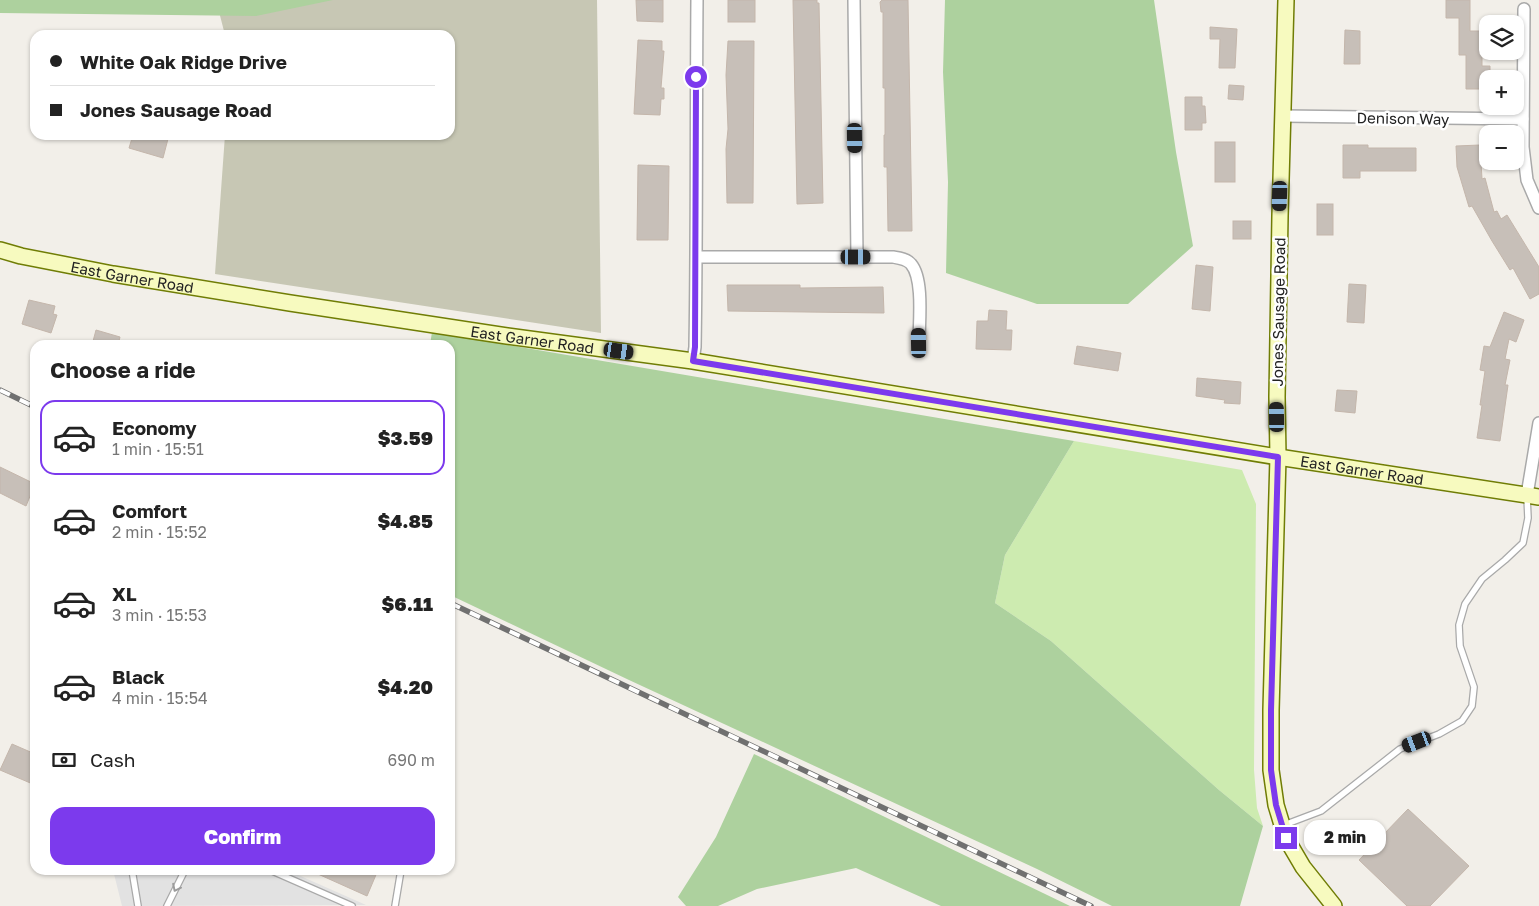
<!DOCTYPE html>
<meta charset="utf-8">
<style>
body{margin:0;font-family:"Golos Text",sans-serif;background:#f6f6f6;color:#222;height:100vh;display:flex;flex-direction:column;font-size:19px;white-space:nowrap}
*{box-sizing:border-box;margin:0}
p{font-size:16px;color:#767676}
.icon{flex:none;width:28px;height:28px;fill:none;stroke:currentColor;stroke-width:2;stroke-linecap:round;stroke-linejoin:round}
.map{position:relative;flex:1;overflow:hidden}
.side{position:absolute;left:30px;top:340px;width:425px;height:535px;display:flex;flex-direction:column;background:#fff;border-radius:15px;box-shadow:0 1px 4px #0004}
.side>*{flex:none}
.guide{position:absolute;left:30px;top:30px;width:425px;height:110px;border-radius:15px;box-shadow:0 1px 4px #0004;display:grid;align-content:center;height:110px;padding:0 20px;background:#fff}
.controls{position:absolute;left:1479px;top:15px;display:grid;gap:10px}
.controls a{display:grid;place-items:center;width:45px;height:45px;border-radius:10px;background:#fff;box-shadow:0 1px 4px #0004;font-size:25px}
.end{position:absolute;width:22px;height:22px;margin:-11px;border:6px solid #7c3aed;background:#fff;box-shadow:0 0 0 2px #fff}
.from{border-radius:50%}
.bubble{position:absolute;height:35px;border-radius:15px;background:#fff;box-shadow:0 1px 4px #0004;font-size:16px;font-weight:800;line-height:35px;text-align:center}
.car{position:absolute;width:15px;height:30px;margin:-15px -8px;border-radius:6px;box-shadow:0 0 4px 1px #0007;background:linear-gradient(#222 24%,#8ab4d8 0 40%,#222 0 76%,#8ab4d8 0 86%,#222 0)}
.guide b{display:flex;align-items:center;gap:18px;height:48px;font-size:19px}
.guide b+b{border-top:1px solid #e0e0e0}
.guide i{width:12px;height:12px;background:#222}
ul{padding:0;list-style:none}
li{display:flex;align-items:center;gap:15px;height:75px;margin:0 10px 8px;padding:0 10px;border:2px solid transparent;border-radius:15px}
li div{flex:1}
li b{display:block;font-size:19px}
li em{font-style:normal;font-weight:800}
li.selected{border-color:#7c3aed}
li>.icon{width:45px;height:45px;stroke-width:1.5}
h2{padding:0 20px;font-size:22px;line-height:60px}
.pay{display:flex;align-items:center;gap:12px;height:55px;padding:0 20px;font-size:19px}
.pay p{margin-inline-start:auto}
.primary-button{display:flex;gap:10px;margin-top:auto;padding:10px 20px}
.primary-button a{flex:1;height:58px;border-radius:15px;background:#7c3aed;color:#fff;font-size:20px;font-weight:800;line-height:58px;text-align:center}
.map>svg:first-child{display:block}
</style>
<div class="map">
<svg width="1539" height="906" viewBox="0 0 1539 906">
<rect width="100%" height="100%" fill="#f2efe9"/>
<path fill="#c7c7b4" d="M216,0H597L601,333L215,274L225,135H450V35H225Z"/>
<path fill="#cdebb0" d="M1074,441L1242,470L1256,504L1254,770L1257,808L1263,826L1219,790L1051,641L995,603L1005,555Z"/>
<g fill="#add19e">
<path d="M0,0H333L256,16L0,13Z"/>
<path d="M945,0H1154L1176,152L1193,246L1128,304H1037L946,273L948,182L943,72Z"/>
<path d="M432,332L1074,441L1005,555L995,603L1051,641L1219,790L1263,826L1240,906H1112L1037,869L629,680L450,595V345H430Z"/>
<path d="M754,754L1070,906H941L856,868L757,889L718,906H686L678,897L716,837Z"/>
</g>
<path fill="#e2e2e2" d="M113,870H287L366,905L122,906Z"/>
<g fill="#c7bfb8" stroke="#c4b6ab">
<path d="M636,0H663V22L637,21Z"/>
<rect x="728" y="0" width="27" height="22"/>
<path d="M793,0H817V3H819L823,203L797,204Z"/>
<path d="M882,0H908L912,231H888L887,167H884V135H885V88H883V12H881L880,2Z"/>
<path d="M1446,0H1470V31H1482V66H1490V79H1488V89H1466V55H1459V18H1446Z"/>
<path d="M1210,27L1237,29L1235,68H1219L1220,39H1210Z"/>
<path d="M1345,30L1360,31V64H1344Z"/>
<path d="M638,40L662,41V51H664L661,88H664V99H661L660,115L634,114Z"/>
<path d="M728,41H754L753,203H727L726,149L728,129L726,75Z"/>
<path d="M1229,85L1244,86L1243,100L1228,99Z"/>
<path d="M1185,97H1202V106H1205L1206,123H1202V130H1185Z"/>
<path d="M133,135H169L163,158L129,148Z"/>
<rect x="1215" y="142" width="20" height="40"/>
<path d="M1343,145H1368V148H1416V171H1360V178H1343Z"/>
<path d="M1480,145L1482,179L1485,178L1494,212L1497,211L1501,219L1507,215L1539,267V294L1530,299L1513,268L1510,270L1492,241L1472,206L1469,207L1457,167L1456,146Z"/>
<path d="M638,165L669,166L668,240H637Z"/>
<rect x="1317" y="204" width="16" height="31"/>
<rect x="1233" y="221" width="18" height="18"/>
<path d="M1196,265L1213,267L1210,311L1192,309Z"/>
<path d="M1349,284L1366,285L1364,323L1347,322Z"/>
<path d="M727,285H800V288L883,287L884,313L728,311Z"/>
<path d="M29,300L55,306L53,314L57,315L51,333L22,324Z"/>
<path d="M989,310L1007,311L1006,330H1012L1011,350L976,349L977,321H988Z"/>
<path d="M1504,312L1524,320L1516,342L1509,339L1505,359L1510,360L1505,385H1508L1500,441L1477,438L1482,405H1480L1485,371L1480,370L1484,346L1490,347Z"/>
<path d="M96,330L120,337L118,345H92Z"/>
<path d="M1077,346L1121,353L1118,371L1074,364Z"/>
<path d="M1197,378L1241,382L1240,404L1224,403L1225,400L1196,396Z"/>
<path d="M1337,390L1357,391L1355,413L1335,411Z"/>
<path d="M0,467L35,484L26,506L0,493Z"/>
<path d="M12,744L35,754V785L0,770Z"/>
<path d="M1408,809L1469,866L1430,906H1407L1359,860Z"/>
<path d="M309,870H378L367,896Z"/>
</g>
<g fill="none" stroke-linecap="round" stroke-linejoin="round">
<g stroke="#a9a9a9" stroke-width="8">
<g id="lane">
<path d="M1284,825L1321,811L1400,749L1439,734L1462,721L1472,706L1474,687L1460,646L1459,625L1465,604L1482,579L1505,560L1523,543L1528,518L1527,497"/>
<path d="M132,870L138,906"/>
<path d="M270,870L352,906"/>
<path d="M167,906L185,870"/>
<path d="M395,906L401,870"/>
</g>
</g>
<g stroke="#a9a9a9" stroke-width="14">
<g id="street">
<path d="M854,0L857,257"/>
<path d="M1524,9L1523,147L1527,180L1539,208"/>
<path d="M1283,116L1523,119"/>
<path d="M697,257H893C899,258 907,259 911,264C924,279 919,323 919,343"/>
<path d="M693,361L695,347C697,231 696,116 697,0"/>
<path d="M1527,495L1539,423"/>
</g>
</g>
<g stroke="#707d05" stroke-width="18">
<g id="secondary">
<path d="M1286,0L1280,216L1277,397L1278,457L1271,710V770L1276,805L1286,838L1303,867L1334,906"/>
<path id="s1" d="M0,250L21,256L113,274L290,303L507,336L693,361L1278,457L1539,497"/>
</g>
</g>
<use href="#lane" stroke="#fff" stroke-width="5.5"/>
<use href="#street" stroke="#fff" stroke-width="11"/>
<use href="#secondary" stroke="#f7fabf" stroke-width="15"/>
<g stroke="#707070" stroke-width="5.5">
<g id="rail">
<path d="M0,390L35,407"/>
<path d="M450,603L1091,906"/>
</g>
</g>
<use href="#rail" stroke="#fff" stroke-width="4" stroke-dasharray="11" stroke-linecap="butt"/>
</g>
<defs><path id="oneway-chevron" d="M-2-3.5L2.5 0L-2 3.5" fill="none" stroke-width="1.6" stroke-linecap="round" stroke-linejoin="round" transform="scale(1.25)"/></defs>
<use stroke="#9c9c9c" href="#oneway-chevron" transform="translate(176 888) rotate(116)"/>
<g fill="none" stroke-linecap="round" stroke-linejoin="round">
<path stroke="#7c3aed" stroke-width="6" d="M696,77L695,347L693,361L1278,457L1271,710V770L1276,805L1286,838"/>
</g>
<g text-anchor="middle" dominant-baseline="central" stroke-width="5" stroke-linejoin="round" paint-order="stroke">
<g font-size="15" fill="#222" stroke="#fff">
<text transform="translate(1403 118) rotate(1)">Denison Way</text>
<text stroke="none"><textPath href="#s1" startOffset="135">East Garner Road</textPath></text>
<text transform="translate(1278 312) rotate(-89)">Jones Sausage Road</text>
<text stroke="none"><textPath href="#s1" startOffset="540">East Garner Road</textPath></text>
<text stroke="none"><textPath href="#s1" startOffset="1380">East Garner Road</textPath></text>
</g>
</g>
</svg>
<div class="controls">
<a><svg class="icon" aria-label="layers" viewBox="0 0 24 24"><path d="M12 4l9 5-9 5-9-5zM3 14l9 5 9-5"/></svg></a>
<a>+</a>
<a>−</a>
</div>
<i class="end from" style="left:696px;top:77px"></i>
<i class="end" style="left:1286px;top:838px"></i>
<div class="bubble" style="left:1304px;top:820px;width:82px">2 min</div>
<i class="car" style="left:855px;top:138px;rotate:179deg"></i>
<i class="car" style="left:1280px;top:196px;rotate:182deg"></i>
<i class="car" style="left:856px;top:257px;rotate:90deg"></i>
<i class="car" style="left:919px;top:343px;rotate:359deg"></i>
<i class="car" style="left:619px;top:351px;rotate:98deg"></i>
<i class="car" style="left:1277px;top:417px;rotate:359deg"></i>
<i class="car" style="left:1417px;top:742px;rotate:249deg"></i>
<div class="guide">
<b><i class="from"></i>White Oak Ridge Drive</b>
<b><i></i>Jones Sausage Road</b>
</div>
<section class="side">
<h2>Choose a ride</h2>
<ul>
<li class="selected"><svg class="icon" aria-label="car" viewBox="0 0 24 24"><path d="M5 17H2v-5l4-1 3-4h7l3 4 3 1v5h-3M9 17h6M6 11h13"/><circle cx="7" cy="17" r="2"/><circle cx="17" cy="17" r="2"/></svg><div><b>Economy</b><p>1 min · 15:51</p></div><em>$3.59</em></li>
<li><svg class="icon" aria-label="car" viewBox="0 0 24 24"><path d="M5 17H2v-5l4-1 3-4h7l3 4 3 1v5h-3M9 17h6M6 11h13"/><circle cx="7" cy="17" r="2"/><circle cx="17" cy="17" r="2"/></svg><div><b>Comfort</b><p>2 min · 15:52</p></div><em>$4.85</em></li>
<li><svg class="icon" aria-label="car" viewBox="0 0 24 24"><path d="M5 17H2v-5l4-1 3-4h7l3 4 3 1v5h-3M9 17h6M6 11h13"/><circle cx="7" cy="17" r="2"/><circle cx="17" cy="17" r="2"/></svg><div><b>XL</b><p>3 min · 15:53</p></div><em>$6.11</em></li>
<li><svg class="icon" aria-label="car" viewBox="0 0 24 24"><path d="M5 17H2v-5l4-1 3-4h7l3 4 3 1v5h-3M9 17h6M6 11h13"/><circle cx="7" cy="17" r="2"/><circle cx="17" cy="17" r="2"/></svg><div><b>Black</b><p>4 min · 15:54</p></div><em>$4.20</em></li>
</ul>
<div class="pay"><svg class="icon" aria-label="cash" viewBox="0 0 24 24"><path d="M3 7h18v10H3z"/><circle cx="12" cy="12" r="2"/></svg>Cash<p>690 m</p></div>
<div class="primary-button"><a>Confirm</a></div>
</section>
</div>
